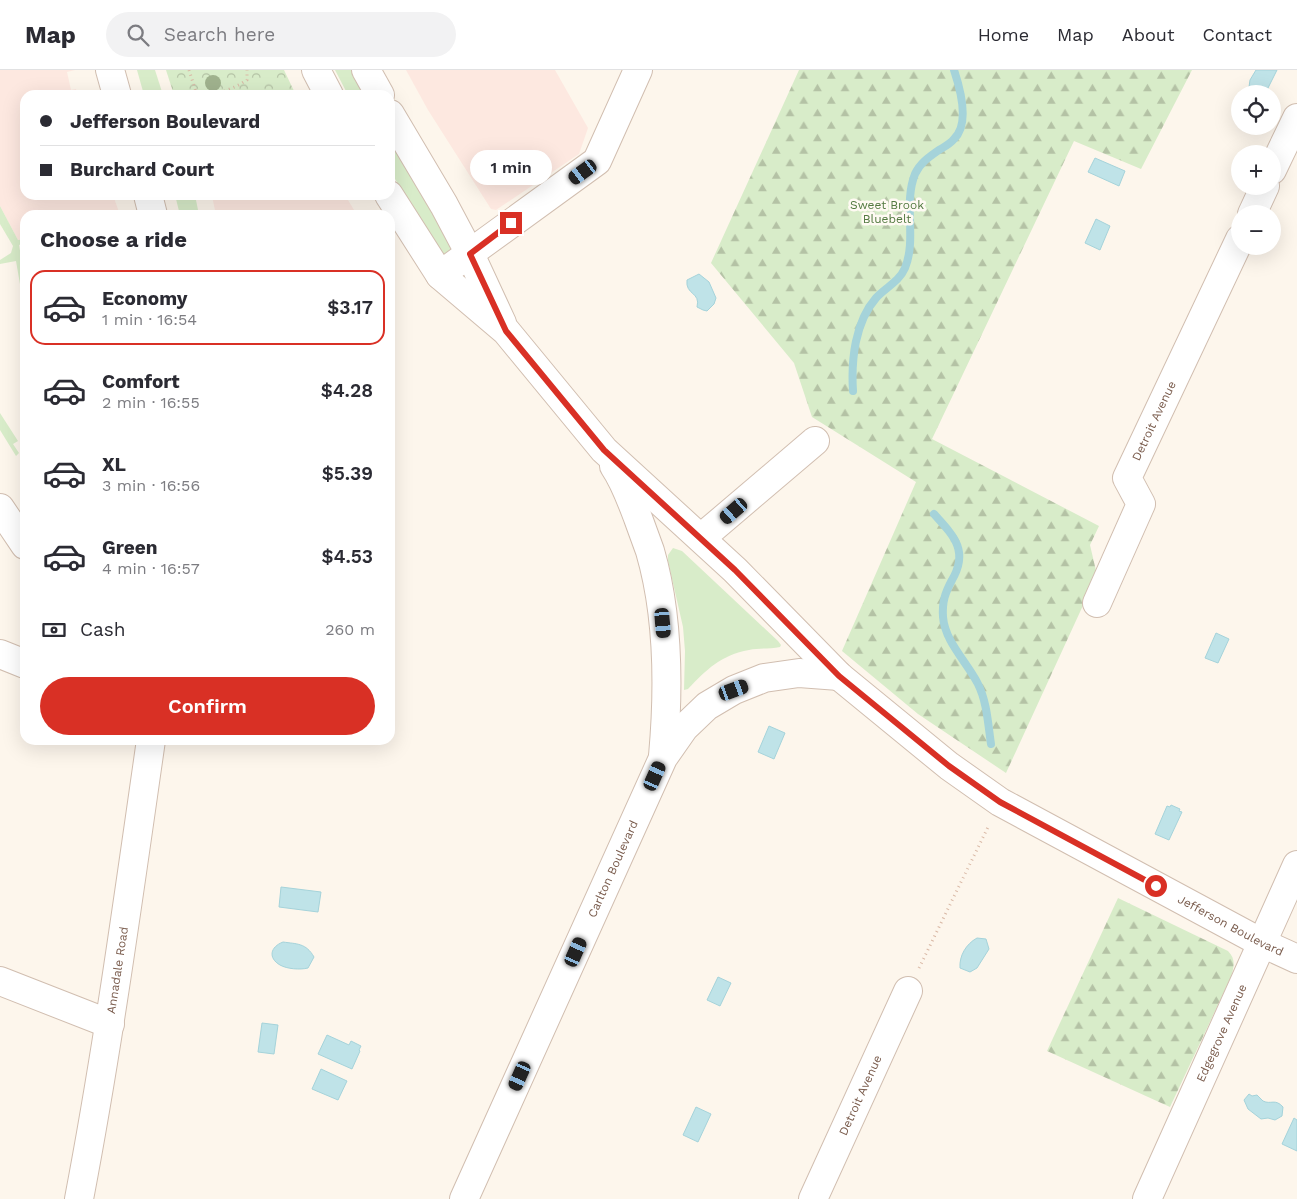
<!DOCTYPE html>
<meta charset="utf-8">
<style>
body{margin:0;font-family:"Work Sans",sans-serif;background:#f2f2f3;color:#2b2b33;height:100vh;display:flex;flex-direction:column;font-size:19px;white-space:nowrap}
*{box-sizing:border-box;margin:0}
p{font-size:16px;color:#7c7c81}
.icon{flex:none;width:28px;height:28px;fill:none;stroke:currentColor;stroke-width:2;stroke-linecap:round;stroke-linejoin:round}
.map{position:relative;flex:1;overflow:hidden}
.drawer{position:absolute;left:20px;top:140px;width:375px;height:535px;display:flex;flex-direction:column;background:#fff;border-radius:15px;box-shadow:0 5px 20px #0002}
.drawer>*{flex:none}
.top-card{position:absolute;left:20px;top:20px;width:375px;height:110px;border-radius:15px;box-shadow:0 5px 20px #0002;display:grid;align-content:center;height:110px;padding:0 20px;background:#fff}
.fabs{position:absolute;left:1231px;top:15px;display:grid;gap:10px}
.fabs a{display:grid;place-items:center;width:50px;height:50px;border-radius:50%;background:#fff;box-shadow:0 5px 20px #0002;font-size:25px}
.end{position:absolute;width:22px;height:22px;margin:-11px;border:6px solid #d93025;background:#fff;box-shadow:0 0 0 2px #fff}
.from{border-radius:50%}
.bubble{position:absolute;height:35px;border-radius:18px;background:#fff;box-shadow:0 5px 20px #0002;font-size:16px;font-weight:600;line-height:35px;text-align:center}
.car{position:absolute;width:15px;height:30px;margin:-15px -8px;border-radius:6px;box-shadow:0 0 4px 1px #0007;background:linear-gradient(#222 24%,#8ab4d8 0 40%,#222 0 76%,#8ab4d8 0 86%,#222 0)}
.top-card b{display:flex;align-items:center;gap:18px;height:48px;font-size:19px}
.top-card b+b{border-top:1px solid #e1e1e2}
.top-card i{width:12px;height:12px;background:#2b2b33}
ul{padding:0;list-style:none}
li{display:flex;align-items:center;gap:15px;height:75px;margin:0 10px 8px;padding:0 10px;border:2px solid transparent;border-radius:15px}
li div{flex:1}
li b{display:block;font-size:19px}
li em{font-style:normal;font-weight:600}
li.active{border-color:#d93025}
li>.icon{width:45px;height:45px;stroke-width:1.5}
h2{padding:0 20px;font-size:22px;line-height:60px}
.pay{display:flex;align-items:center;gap:12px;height:55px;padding:0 20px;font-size:19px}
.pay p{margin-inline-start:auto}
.button{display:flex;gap:10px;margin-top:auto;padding:10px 20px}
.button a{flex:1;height:58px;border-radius:30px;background:#d93025;color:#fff;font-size:20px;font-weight:600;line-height:58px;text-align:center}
header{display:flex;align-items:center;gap:30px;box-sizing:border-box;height:70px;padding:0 25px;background:#fff;border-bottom:1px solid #e1e1e2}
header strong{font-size:24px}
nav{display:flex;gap:28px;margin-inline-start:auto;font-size:18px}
.search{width:350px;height:45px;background:#f2f2f3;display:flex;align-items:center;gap:12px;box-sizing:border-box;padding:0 18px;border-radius:28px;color:#7c7c81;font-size:19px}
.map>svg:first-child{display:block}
</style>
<header>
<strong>Map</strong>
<div class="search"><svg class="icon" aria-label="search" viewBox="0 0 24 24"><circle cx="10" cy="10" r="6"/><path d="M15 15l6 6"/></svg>Search here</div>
<nav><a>Home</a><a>Map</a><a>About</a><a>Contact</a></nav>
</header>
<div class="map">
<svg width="1297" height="1129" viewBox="0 0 1297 1129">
<defs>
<pattern id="forest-firs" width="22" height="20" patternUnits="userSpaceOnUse" patternTransform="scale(1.25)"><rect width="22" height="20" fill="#d8ecc9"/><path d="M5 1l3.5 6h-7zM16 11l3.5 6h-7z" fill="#b4c2a5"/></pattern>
<pattern id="park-crowns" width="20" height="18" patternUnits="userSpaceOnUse" patternTransform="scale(1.25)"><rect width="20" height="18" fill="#d8ecc9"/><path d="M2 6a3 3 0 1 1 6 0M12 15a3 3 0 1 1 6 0" fill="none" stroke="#b4c2a5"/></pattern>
</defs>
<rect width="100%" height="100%" fill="#fdf6ec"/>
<g fill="#fde8e0">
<path d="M0,0H75L67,2L71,20L76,19L77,25H25V125H113L120,145H25V169L18,170L0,136Z"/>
<path d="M406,0H555L588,58L579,84L496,140L491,139L428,40Z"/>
<path d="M206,125H345L357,145H216L212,126L207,127Z"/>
</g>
<g fill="#d8ecc9">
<path d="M137,0H155L163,25H144Z"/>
<path d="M335,0H351L364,25H348Z"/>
<path d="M390,72L452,177L448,184H442L390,101Z"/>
<path d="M175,125H195L199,145H180Z"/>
<path d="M0,136L18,170L25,169V173L19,175L25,209V243L16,191L0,194V190L11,183L13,176L0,154Z"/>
<path d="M0,343L18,371L13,374L19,383L16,386L0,360Z"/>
<path d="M673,478L682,481L778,571L781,575L780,577C770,579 759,578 749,580C721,585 706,600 688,619L684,620L685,581L683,557L668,491V485Z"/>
</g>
<g fill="url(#forest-firs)">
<path d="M799,0H1192L1141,99L1074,71L932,369L1099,456L1090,475L1097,505L1006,703L918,644L842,581L916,412L812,347L794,293L711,193Z"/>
<path d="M1118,828L1228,881C1236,889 1234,897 1231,907L1170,1037L1047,981Z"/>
</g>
<path fill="url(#park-crowns)" d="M166,0H284L294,21L286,25H174Z"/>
<g fill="#bfe3e8" stroke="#a5d3da">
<path d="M1256,0H1277L1267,20L1263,24H1255L1249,17L1250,10Z"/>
<path d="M1095,88L1125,101L1119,116L1088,102Z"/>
<path d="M1096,149L1110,156L1100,180L1085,173Z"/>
<path d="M699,204L709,212L716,228L714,234L707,241L703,240L697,237C701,222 685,225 687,210Z"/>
<path d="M1216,563L1229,569L1218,593L1205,588Z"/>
<path d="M769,656L785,663L774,689L758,682Z"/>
<path d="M1171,735L1180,739L1179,741L1182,742L1169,770L1155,764L1167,736L1170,737Z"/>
<path d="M281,817L321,822L318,842L279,837Z"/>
<path d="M977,868L986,869L989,879L977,898L970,902L960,898C959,886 966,874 977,868Z"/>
<path d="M283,872C297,874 306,873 314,887L308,898C300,900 287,899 280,895C268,888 270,877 283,872Z"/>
<path d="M718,907L731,913L720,936L707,930Z"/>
<path d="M262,953L278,955L274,984L258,982Z"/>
<path d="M327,965L349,975L351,971L361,976L359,980L360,981L352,999L318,984Z"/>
<path d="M321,999L347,1011L338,1030L312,1019Z"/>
<path d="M1249,1024L1252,1026L1257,1025C1259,1027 1261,1029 1263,1031C1271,1035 1275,1028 1283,1037L1282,1046L1275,1050L1268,1048L1261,1049L1248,1039L1244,1030Z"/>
<path d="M696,1037L711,1044L698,1072L683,1065Z"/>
<path d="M1294,1048L1297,1050V1081L1282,1074Z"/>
</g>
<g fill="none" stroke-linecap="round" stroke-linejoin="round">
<g stroke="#a5d3da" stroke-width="8">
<path d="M853,321C851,290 855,252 876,228C886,217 899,212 905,198C917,169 903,134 915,104C920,93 929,87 939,80C944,77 950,74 954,69C970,54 960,18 954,0"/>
<path d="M934,444C954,466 969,481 952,510C945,523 942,532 943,547C945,572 967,592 978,614C987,632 988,654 991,674"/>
</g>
<g stroke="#d1beb0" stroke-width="30">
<g id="minor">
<path d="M110,0L117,25"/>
<path d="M316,0L329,25"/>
<path d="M366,0L380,25"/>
<path d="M390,44L444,135L470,184L502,253"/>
<path d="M1272,100L1297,48"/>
<path d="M148,125L153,145"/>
<path id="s1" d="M389,125L440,205L506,261L604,380L735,500L839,606L949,696L1000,732L1262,873L1297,889"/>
<path d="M1252,144L1265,116"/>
<path d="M440,205L597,91L638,0"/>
<path d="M614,396C625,412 631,430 638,448C642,459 646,470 650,481C669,546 669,619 663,686"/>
<path d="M0,438L25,475"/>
<path d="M701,468L815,371"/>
<path id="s2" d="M1097,533L1141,434L1127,408L1240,169"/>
<path d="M0,584L25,594"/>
<path d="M0,911L110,954"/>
<path id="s3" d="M79,1129C108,977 129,823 151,670"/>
<path id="s4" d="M464,1129L663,688L684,658L707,636L734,620L764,608L799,603L839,606"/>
<path id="s5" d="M813,1129L908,921"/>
<path id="s6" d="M1147,1129L1297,795"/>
</g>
</g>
<g stroke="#d9b8a5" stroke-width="3" stroke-dasharray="1 4" stroke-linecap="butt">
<path d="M189,0L197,25"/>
<path d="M215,25L237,16L247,10V0"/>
<path d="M919,898L989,755"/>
</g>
<use href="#minor" stroke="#fff" stroke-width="28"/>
</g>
<circle fill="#a0b28e" cx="213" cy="13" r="8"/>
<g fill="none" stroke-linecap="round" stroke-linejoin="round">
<path stroke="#d93025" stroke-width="6" d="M511,153L470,184L506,261L604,380L735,500L839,606L949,696L1000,732L1156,816"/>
</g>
<g text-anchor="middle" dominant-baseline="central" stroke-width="5" stroke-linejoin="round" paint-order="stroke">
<g font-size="12" fill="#537a41" stroke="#fffaf3">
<text x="887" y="135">Sweet Brook<tspan x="887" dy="14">Bluebelt</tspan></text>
</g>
<g font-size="12" fill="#7a5c4d" stroke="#fffaf3">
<text stroke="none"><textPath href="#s2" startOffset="201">Detroit Avenue</textPath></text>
<text stroke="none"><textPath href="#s4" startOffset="362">Carlton Boulevard</textPath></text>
<text stroke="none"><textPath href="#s1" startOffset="1128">Jefferson Boulevard</textPath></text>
<text stroke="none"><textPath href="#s3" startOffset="232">Annadale Road</textPath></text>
<text stroke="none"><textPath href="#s6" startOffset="182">Edgegrove Avenue</textPath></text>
<text stroke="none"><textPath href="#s5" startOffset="114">Detroit Avenue</textPath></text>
</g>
</g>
</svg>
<div class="fabs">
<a><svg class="icon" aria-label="locate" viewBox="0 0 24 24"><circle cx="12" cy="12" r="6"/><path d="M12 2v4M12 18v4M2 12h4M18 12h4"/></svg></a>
<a>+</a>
<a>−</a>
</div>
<i class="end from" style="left:1156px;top:816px"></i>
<i class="end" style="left:511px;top:153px"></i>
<div class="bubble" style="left:470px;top:80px;width:82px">1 min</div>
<i class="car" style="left:583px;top:102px;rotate:234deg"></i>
<i class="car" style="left:734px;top:441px;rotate:229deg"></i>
<i class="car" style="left:663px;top:553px;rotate:175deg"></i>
<i class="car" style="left:734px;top:620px;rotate:70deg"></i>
<i class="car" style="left:655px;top:706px;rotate:24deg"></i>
<i class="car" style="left:576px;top:882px;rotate:24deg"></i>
<i class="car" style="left:520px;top:1006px;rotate:204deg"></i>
<div class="top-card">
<b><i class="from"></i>Jefferson Boulevard</b>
<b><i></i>Burchard Court</b>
</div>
<section class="drawer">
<h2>Choose a ride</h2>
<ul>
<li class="active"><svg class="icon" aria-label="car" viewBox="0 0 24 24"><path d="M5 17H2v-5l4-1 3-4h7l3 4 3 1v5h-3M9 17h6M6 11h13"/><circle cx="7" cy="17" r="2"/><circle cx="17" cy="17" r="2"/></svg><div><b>Economy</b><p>1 min · 16:54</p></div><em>$3.17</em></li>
<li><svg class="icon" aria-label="car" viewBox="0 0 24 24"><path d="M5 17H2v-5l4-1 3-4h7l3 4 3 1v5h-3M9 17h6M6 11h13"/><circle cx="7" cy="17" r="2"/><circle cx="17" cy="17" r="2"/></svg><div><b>Comfort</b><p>2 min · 16:55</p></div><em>$4.28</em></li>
<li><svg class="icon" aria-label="car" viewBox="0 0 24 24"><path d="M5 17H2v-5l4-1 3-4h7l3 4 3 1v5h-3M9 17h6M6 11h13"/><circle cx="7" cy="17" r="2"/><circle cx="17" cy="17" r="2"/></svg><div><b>XL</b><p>3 min · 16:56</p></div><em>$5.39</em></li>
<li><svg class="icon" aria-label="car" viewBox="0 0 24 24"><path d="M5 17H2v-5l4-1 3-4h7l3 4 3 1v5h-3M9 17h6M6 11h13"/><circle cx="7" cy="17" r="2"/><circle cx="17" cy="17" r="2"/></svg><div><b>Green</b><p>4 min · 16:57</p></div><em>$4.53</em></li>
</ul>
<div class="pay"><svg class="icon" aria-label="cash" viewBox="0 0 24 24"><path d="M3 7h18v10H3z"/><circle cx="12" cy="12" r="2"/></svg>Cash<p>260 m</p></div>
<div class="button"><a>Confirm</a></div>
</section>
</div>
